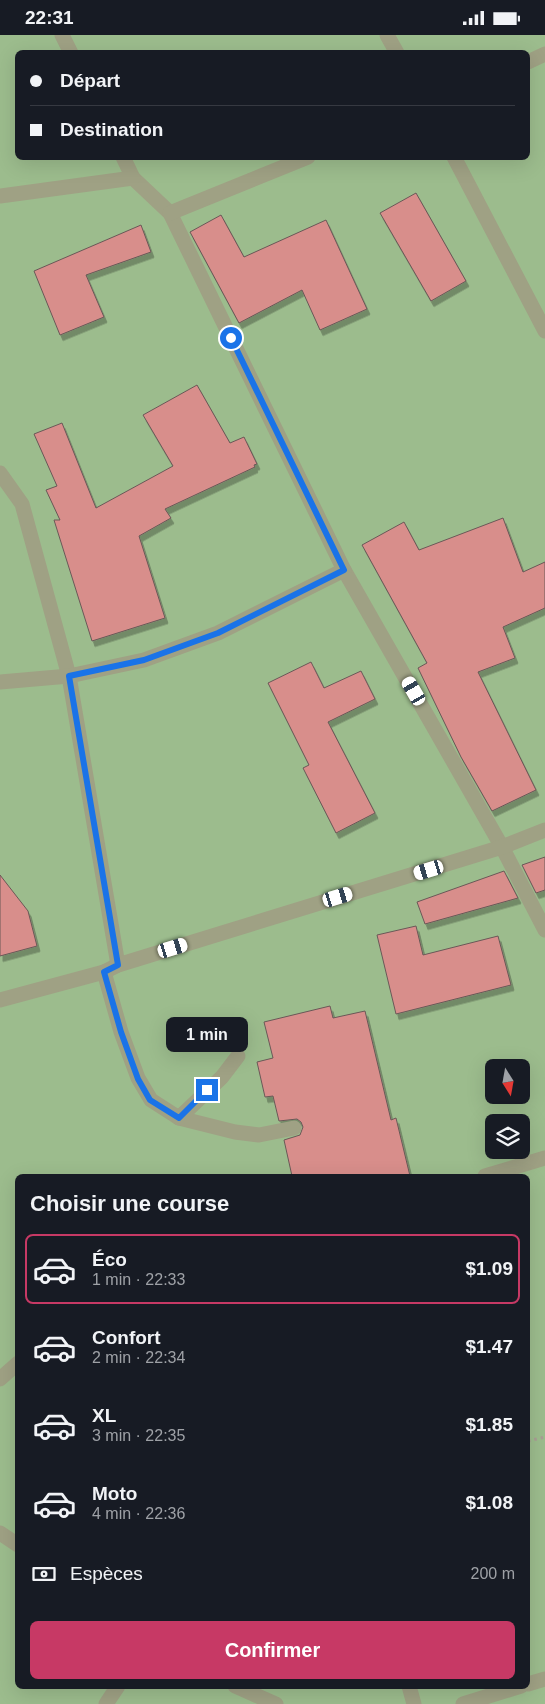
<!DOCTYPE html>
<html lang="fr">
<meta charset="utf-8">
<style>
body{margin:0;font-family:Helvetica,sans-serif;background:#242831;color:#f1f3f6;height:100vh;display:flex;flex-direction:column;font-size:19px;white-space:nowrap}
*{box-sizing:border-box;margin:0}
p{font-size:16px;color:#9ea1a6}
.icon{flex:none;width:28px;height:28px;fill:none;stroke:currentColor;stroke-width:2;stroke-linecap:round;stroke-linejoin:round}
.map{position:relative;flex:1;overflow:hidden}
.sheet{position:absolute;left:15px;top:1139px;width:515px;height:515px;display:flex;flex-direction:column;background:#171b24;border-radius:8px;box-shadow:0 5px 20px #0002}
.sheet>*{flex:none}
.top-card{position:absolute;left:15px;top:15px;width:515px;height:110px;border-radius:8px;box-shadow:0 5px 20px #0002;display:grid;align-content:center;height:110px;padding:0 15px;background:#171b24}
.needle{width:32px;rotate:169deg}
.buttons{position:absolute;left:485px;top:1024px;display:grid;gap:10px}
.buttons a{display:grid;place-items:center;width:45px;height:45px;border-radius:8px;background:#171b24;box-shadow:0 5px 20px #0002;font-size:25px}
.end{position:absolute;width:22px;height:22px;margin:-11px;border:6px solid #1a73e8;background:#fff;box-shadow:0 0 0 2px #fff}
.from{border-radius:50%}
.bubble{position:absolute;height:35px;border-radius:8px;background:#171b24;box-shadow:0 5px 20px #0002;font-size:16px;font-weight:800;line-height:35px;text-align:center}
.car{position:absolute;width:15px;height:30px;margin:-15px -8px;border-radius:6px;box-shadow:0 0 4px 1px #0007;background:linear-gradient(#fff 24%,#345 0 40%,#fff 0 76%,#345 0 86%,#fff 0)}
.top-card b{display:flex;align-items:center;gap:18px;height:48px;font-size:19px}
.top-card b+b{border-top:1px solid #363941}
.top-card i{width:12px;height:12px;background:#f1f3f6}
ul{padding:0;list-style:none}
li{display:flex;align-items:center;gap:15px;height:70px;margin:0 10px 8px;padding:0 5px;border:2px solid transparent;border-radius:8px}
li div{flex:1}
li b{display:block;font-size:19px}
li em{font-style:normal;font-weight:800}
li.selected{border-color:#c73965}
li>.icon{width:45px;height:45px;stroke-width:1.5}
h2{padding:0 15px;font-size:22px;line-height:60px}
.pay{display:flex;align-items:center;gap:12px;height:55px;padding:0 15px;font-size:19px}
.pay p{margin-inline-start:auto}
.action{display:flex;gap:10px;margin-top:auto;padding:10px 15px}
.action a{flex:1;height:58px;border-radius:8px;background:#c73965;color:#fff;font-size:20px;font-weight:800;line-height:58px;text-align:center}
.status{display:flex;justify-content:space-between;align-items:center;height:35px;padding:0 25px;background:#171b24;direction:ltr}
.status svg{height:14px;fill:currentColor}
.map>svg:first-child{display:block}
</style>
<div class="status"><b>22:31</b><svg viewBox="0 0 49 12"><path d="M0 12V9h3v3zM5 12V6h3v6zM10 12V3h3v9zM15 12V0h3v12zM26 1h20v11H26zM47 4h2v5h-2z"/></svg></div>
<div class="map">
<svg width="545" height="1669" viewBox="0 0 545 1669">
<defs>
<filter id="shadow"><feDropShadow dx="3" dy="5.5" stdDeviation="0" flood-color="#0004"/></filter>
</defs>
<rect width="100%" height="100%" fill="#f0dfd5"/>
<path fill="#9cbc8d" fill-rule="evenodd" d="M0,0H545V1669H0ZM18,18H528V122H18ZM494,1032H521V1060H494ZM494,1088H521V1115H494ZM18,1141H528V1651H18Z"/>
<g fill="#d88e8b" stroke="#6a5857" filter="url(#shadow)">
<path d="M416,158L466,246L431,266L380,178Z"/>
<path d="M221,180L244,222L326,185L367,274L320,295L302,255L239,288L190,197Z"/>
<path d="M141,190L151,217L86,240L104,282L60,300L34,236Z"/>
<path d="M197,350L230,408L244,402L257,429L254,430L255,432L165,474L171,483L139,501L165,583L92,606L54,485H60L46,455L57,451L34,399L62,388L96,473L173,431L143,380Z"/>
<path d="M503,483L523,537L545,527V573L503,592L515,623L478,637L536,755L492,776L461,722L418,633L427,628L362,510L404,487L419,515Z"/>
<path d="M311,627L324,653L361,636L375,664L328,687L375,778L336,798L303,733L309,730L268,648Z"/>
<path d="M545,822V855L536,858L522,830Z"/>
<path d="M504,836L518,863L425,889L417,867Z"/>
<path d="M0,840L28,876L37,911L0,921Z"/>
<path d="M416,891L423,920L498,901L511,950L396,979L377,900Z"/>
<path d="M330,971L333,983L365,976L391,1085L396,1083L410,1141H292L284,1105L300,1100L303,1092L301,1087L297,1084L279,1086L273,1061L265,1062L257,1027L273,1023L264,987Z"/>
</g>
<g fill="none" stroke-linecap="round" stroke-linejoin="round">
<path stroke="#aa9d95" stroke-width="3" stroke-dasharray="2.5 4" stroke-linecap="butt" d="M528,1406L545,1402"/>
<g stroke="#9fa184" stroke-width="15">
<path d="M62,0L71,18"/>
<path d="M387,0L397,18"/>
<path d="M528,27L545,19"/>
<path d="M123,122L133,143L170,178L344,535L502,812L545,895"/>
<path d="M454,122L545,296"/>
<path d="M0,161L133,143"/>
<path d="M170,178L308,122"/>
<path d="M0,438L22,469L69,641L118,930"/>
<path d="M0,647L69,641L144,625L218,598L344,535"/>
<path d="M104,937L121,997L138,1043L151,1065L179,1083L235,1097L259,1100L294,1093"/>
<path d="M0,965L104,937L118,930L502,812L545,795"/>
<path d="M179,1083L222,1042L238,1021"/>
<path d="M485,1141L545,1123"/>
<path d="M0,1344L18,1328"/>
<path d="M0,1498L18,1510"/>
<path d="M528,1649L545,1644"/>
<path d="M235,1651L276,1669"/>
<path d="M409,1651L414,1669"/>
<path d="M106,1669L118,1651"/>
<path d="M463,1669L521,1651"/>
</g>
</g>
<g fill="none" stroke-linecap="round" stroke-linejoin="round">
<path stroke="#1a73e8" stroke-width="6" d="M207,1055L179,1083L150,1065L138,1044L121,997L104,937L118,930L69,641L144,625L218,598L344,535L231,303"/>
</g>
</svg>
<div class="buttons">
<a><svg class="needle" viewBox="-14 -14 28 28"><path d="M0-13l5 13h-10z" fill="#e53935"/><path d="M0 13l5-13h-10z" fill="#9ea1a6"/></svg></a>
<a><svg class="icon" aria-label="layers" viewBox="0 0 24 24"><path d="M12 4l9 5-9 5-9-5zM3 14l9 5 9-5"/></svg></a>
</div>
<i class="end from" style="left:231px;top:303px"></i>
<i class="end" style="left:207px;top:1055px"></i>
<div class="bubble" style="left:166px;top:982px;width:82px">1 min</div>
<i class="car" style="left:414px;top:656px;rotate:330deg"></i>
<i class="car" style="left:429px;top:835px;rotate:253deg"></i>
<i class="car" style="left:338px;top:862px;rotate:73deg"></i>
<i class="car" style="left:173px;top:913px;rotate:73deg"></i>
<div class="top-card">
<b><i class="from"></i>Départ</b>
<b><i></i>Destination</b>
</div>
<section class="sheet">
<h2>Choisir une course</h2>
<ul>
<li class="selected"><svg class="icon" aria-label="car" viewBox="0 0 24 24"><path d="M5 17H2v-5l4-1 3-4h7l3 4 3 1v5h-3M9 17h6M6 11h13"/><circle cx="7" cy="17" r="2"/><circle cx="17" cy="17" r="2"/></svg><div><b>Éco</b><p>1 min · 22:33</p></div><em>$1.09</em></li>
<li><svg class="icon" aria-label="car" viewBox="0 0 24 24"><path d="M5 17H2v-5l4-1 3-4h7l3 4 3 1v5h-3M9 17h6M6 11h13"/><circle cx="7" cy="17" r="2"/><circle cx="17" cy="17" r="2"/></svg><div><b>Confort</b><p>2 min · 22:34</p></div><em>$1.47</em></li>
<li><svg class="icon" aria-label="car" viewBox="0 0 24 24"><path d="M5 17H2v-5l4-1 3-4h7l3 4 3 1v5h-3M9 17h6M6 11h13"/><circle cx="7" cy="17" r="2"/><circle cx="17" cy="17" r="2"/></svg><div><b>XL</b><p>3 min · 22:35</p></div><em>$1.85</em></li>
<li><svg class="icon" aria-label="car" viewBox="0 0 24 24"><path d="M5 17H2v-5l4-1 3-4h7l3 4 3 1v5h-3M9 17h6M6 11h13"/><circle cx="7" cy="17" r="2"/><circle cx="17" cy="17" r="2"/></svg><div><b>Moto</b><p>4 min · 22:36</p></div><em>$1.08</em></li>
</ul>
<div class="pay"><svg class="icon" aria-label="cash" viewBox="0 0 24 24"><path d="M3 7h18v10H3z"/><circle cx="12" cy="12" r="2"/></svg>Espèces<p>200 m</p></div>
<div class="action"><a>Confirmer</a></div>
</section>
</div>
